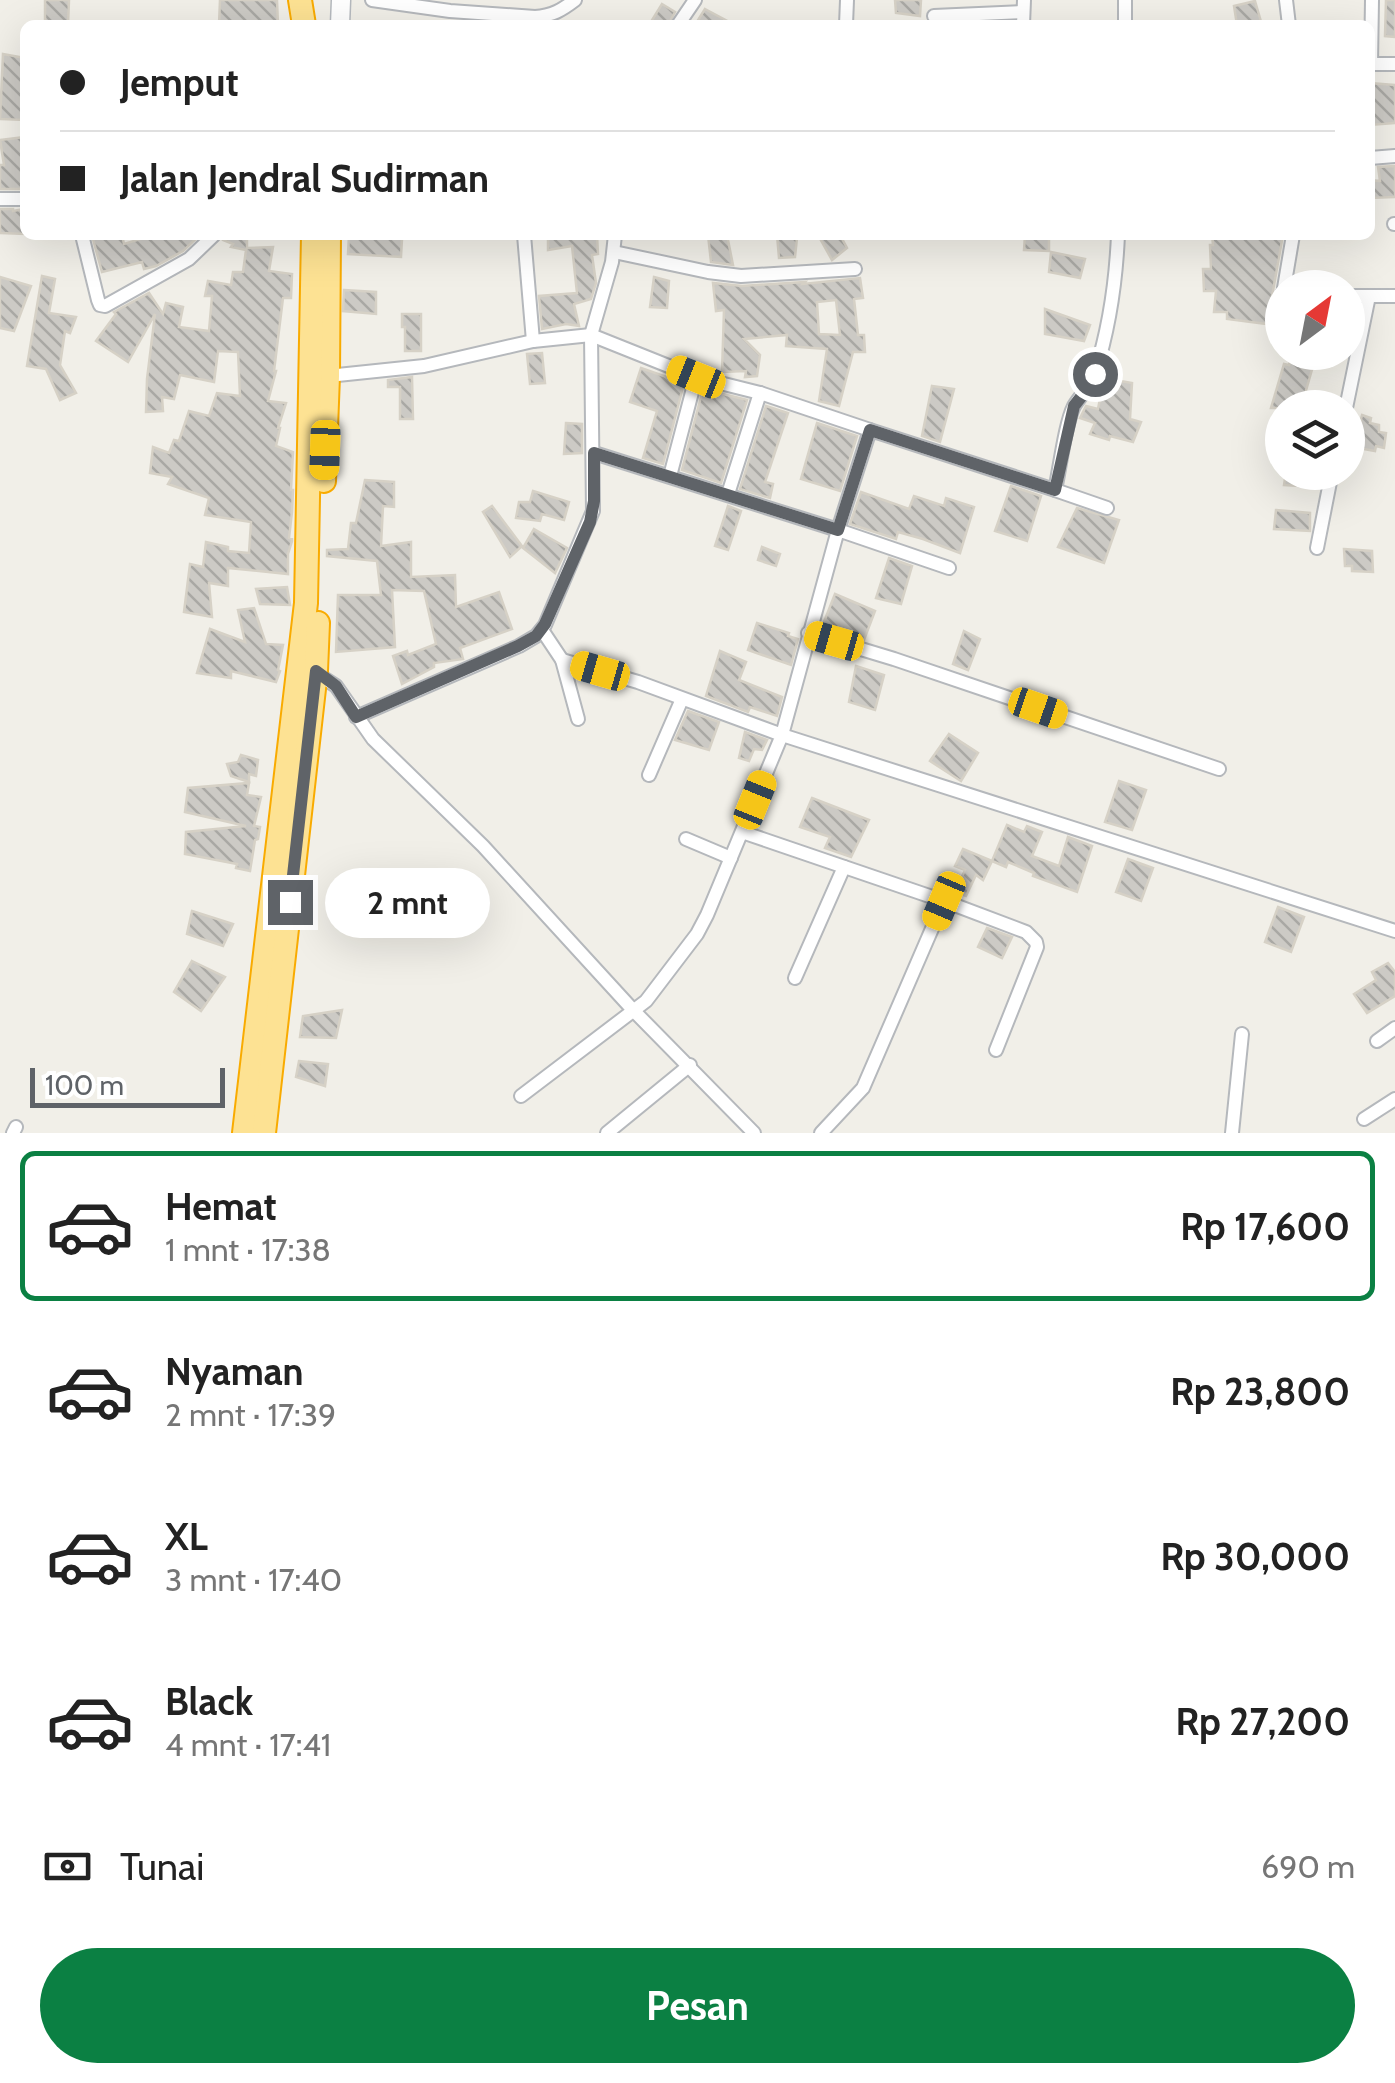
<!DOCTYPE html>
<html lang="id">
<meta charset="utf-8">
<style>
body{margin:0;font-family:Cabin,sans-serif;background:#f6f6f6;color:#222;height:100vh;display:flex;flex-direction:column;font-size:38px;white-space:nowrap}
*{box-sizing:border-box;margin:0}
p{font-size:32px;color:#767676}
.icon{flex:none;width:55px;height:55px;fill:none;stroke:currentColor;stroke-width:2;stroke-linecap:round;stroke-linejoin:round}
.map{position:relative;height:1133px;overflow:hidden}
.sheet{display:flex;flex-direction:column;background:#fff;flex:1}
.sheet>*{flex:none}
.top-card{position:absolute;left:20px;top:20px;width:1355px;height:220px;border-radius:15px;box-shadow:0 10px 40px #0002;display:grid;align-content:center;height:220px;padding:0 40px;background:#fff}
.needle{width:65px;rotate:32deg}
.tools{position:absolute;left:1265px;top:270px;display:grid;gap:20px}
.tools a{display:grid;place-items:center;width:100px;height:100px;border-radius:50%;background:#fff;box-shadow:0 10px 40px #0002;font-size:50px}
.scale{position:absolute;left:30px;bottom:25px;width:195px;box-sizing:border-box;padding-left:10px;border:5px solid #5f6368;border-top:0;font-size:28px;line-height:35px;white-space:nowrap;color:#5f6368;-webkit-text-stroke:8px #fff;paint-order:stroke}
.end{position:absolute;width:45px;height:45px;margin:-22px;border:12px solid #5f6368;background:#fff;box-shadow:0 0 0 5px #fff}
.from{border-radius:50%}
.bubble{position:absolute;height:70px;border-radius:35px;background:#fff;box-shadow:0 10px 40px #0002;font-size:32px;font-weight:700;line-height:70px;text-align:center}
.car{position:absolute;width:30px;height:60px;margin:-30px -15px;border-radius:12px;box-shadow:0 0 8px 2px #0007;background:linear-gradient(#f5c518 24%,#345 0 40%,#f5c518 0 76%,#345 0 86%,#f5c518 0)}
.top-card b{display:flex;align-items:center;gap:35px;height:95px;font-size:38px}
.top-card b+b{border-top:2px solid #e0e0e0}
.top-card i{width:25px;height:25px;background:#222}
ul{padding:18px 0 0;list-style:none}
li{display:flex;align-items:center;gap:30px;height:150px;margin:0 20px 15px;padding:0 20px;border:5px solid transparent;border-radius:15px}
li div{flex:1}
li b{display:block;font-size:38px}
li em{font-style:normal;font-weight:700}
li.active{border-color:#0b8043}
li>.icon{width:90px;height:90px;stroke-width:1.5}
.pay{display:flex;align-items:center;gap:25px;height:110px;padding:0 40px;font-size:38px}
.pay p{margin-inline-start:auto}
.action{display:flex;gap:20px;margin-top:auto;padding:20px 40px}
.action a{flex:1;height:115px;border-radius:60px;background:#0b8043;color:#fff;font-size:40px;font-weight:700;line-height:115px;text-align:center}
.map>svg:first-child{display:block}
</style>
<div class="map">
<svg width="1395" height="1133" viewBox="0 0 1395 1133">
<defs>
<pattern id="building-back-hatch" width="6" height="6" patternUnits="userSpaceOnUse" patternTransform="scale(2.5)"><rect width="6" height="6" fill="#cccac5"/><path d="M-1 5l2 2M0 0l6 6M5-1l2 2" fill="none" stroke="#a9a8a4"/></pattern>
</defs>
<rect width="100%" height="100%" fill="#f1efe8"/>
<g fill="url(#building-back-hatch)" stroke="#d6d1c6" stroke-width="2.5" fill-rule="evenodd">
<path d="M45,0H69L68,25H45Z"/>
<path d="M220,0H277L278,25H219Z"/>
<path d="M895,0H921L920,16L896,13Z"/>
<path d="M1386,0H1395V37L1385,36Z"/>
<path d="M1255,1L1262,25H1237L1234,6Z"/>
<path d="M662,4L675,12L668,25H649Z"/>
<path d="M705,9L735,25H695Z"/>
<path d="M3,54L25,58V120L0,119Z"/>
<path d="M1370,83L1395,85V123L1370,125Z"/>
<path d="M25,137V189H0V165H4L0,140Z"/>
<path d="M1395,166V197L1370,198V180L1380,181L1378,167Z"/>
<path d="M0,209H13V211L24,209L25,234L0,233Z"/>
<path d="M107,235H122L124,244L154,235H200L183,251L156,266L144,269L142,262L102,272L93,239Z"/>
<path d="M224,235H247V248L273,247L269,271L292,274L291,298H283L274,371H276L268,401L286,403L278,428H280L276,446L293,452L291,490H293L292,512L289,538L292,539V541L288,554V574L228,568V586L209,583L212,617L184,612L190,564L203,567L206,542L228,547V551L249,553L251,522L205,515L209,498L168,484L172,477L150,473L153,447L169,453L174,440L179,441L189,411L209,416L217,393L240,396L238,352L218,351L214,382L180,375L174,399L162,397L163,411L146,412L147,379L155,314L128,362L96,341L116,314L114,312L149,293L163,314L166,303L183,307L179,327L209,331L212,296H205L208,281L231,285L233,272H243L246,250L231,247L233,244L223,240Z"/>
<path d="M349,235L402,239L401,257L348,254Z"/>
<path d="M548,235H597L598,254L592,255L596,283L591,299L574,304L579,326L566,324L542,329L539,296L577,293L572,246L548,250Z"/>
<path d="M708,235H727L733,265L711,262Z"/>
<path d="M777,235L797,238L795,257L779,258Z"/>
<path d="M818,235H840L847,248L832,260Z"/>
<path d="M1025,235H1049V251L1024,250Z"/>
<path d="M1212,235H1283L1267,324L1227,319V312H1214L1216,291H1204L1203,269H1211L1210,245H1213Z"/>
<path d="M1051,252L1085,259L1080,278L1049,272Z"/>
<path d="M42,276L55,279L49,313L76,317L70,333L65,331L60,365L76,393L60,400L46,369L27,366Z"/>
<path d="M0,277L31,286L14,331L0,328Z"/>
<path d="M654,277L669,281L667,308L650,307Z"/>
<path d="M860,278L863,298L854,299L858,335H864L865,352H853L839,406L819,401L827,349L786,346L787,335L744,339L760,355L757,376L745,377L746,371L722,372L724,310L716,311L713,283L742,286L805,282L803,284ZM836,300L840,335L819,334L817,302Z"/>
<path d="M344,290L376,292V314L343,311Z"/>
<path d="M1045,309L1090,325L1084,341L1045,334Z"/>
<path d="M402,314H421V351H405V327H402Z"/>
<path d="M1293,352H1317L1301,408H1271L1284,364L1289,365Z"/>
<path d="M542,353L545,383L530,384L527,354Z"/>
<path d="M641,368L684,383L663,464L643,458L657,411L630,402Z"/>
<path d="M412,377L413,419H400V387H388V380Z"/>
<path d="M1104,378L1132,383L1130,419L1141,422L1133,442L1110,436L1109,440L1090,434L1095,423L1080,418L1086,406L1098,409Z"/>
<path d="M932,386L954,389L940,442L922,436Z"/>
<path d="M703,389L747,400L721,483L682,470Z"/>
<path d="M766,406L788,413L765,482L773,484L770,498L740,489Z"/>
<path d="M1362,415L1371,418L1370,423L1379,425V432L1386,433L1384,448L1376,446L1375,451L1358,448L1359,441L1350,439L1351,430L1358,431Z"/>
<path d="M566,423L582,424V453L564,454Z"/>
<path d="M817,423L857,436L840,491L801,479Z"/>
<path d="M1286,472H1318L1317,487L1284,485Z"/>
<path d="M365,480L394,482V507L383,506L381,546L411,542V577L455,575L456,607L499,592L512,629L460,648L463,659L434,663V667L402,684L393,656L407,651L408,655L436,644L424,591L392,590L395,647L336,652L338,595H381L377,561L327,556V550L348,549L351,523H356Z"/>
<path d="M1011,486L1041,496L1027,541L995,531Z"/>
<path d="M533,491L569,502L564,520L542,514L540,521L516,518L519,502H530Z"/>
<path d="M861,492L909,509L914,496L944,506L946,498L974,507L960,553L923,539L898,532L896,539L850,524Z"/>
<path d="M492,506L522,546L510,557L483,512Z"/>
<path d="M728,506L741,511L728,550L715,546Z"/>
<path d="M1077,508L1119,520L1104,563L1058,547Z"/>
<path d="M1276,510L1310,513V531L1274,529Z"/>
<path d="M534,529L567,548L555,573L523,548Z"/>
<path d="M762,547L780,554L776,566L758,560Z"/>
<path d="M1344,549L1372,551L1373,572L1352,571V566H1345Z"/>
<path d="M889,558L912,566L901,604L876,598Z"/>
<path d="M287,587L290,605L260,604L256,589Z"/>
<path d="M835,594L875,611L864,640L822,627Z"/>
<path d="M254,608L266,644L283,645L278,670L280,671L276,682L231,671V678L197,673L210,629L245,642L238,610Z"/>
<path d="M757,623L789,633L788,636L798,639L791,665L748,650Z"/>
<path d="M964,631L980,639L968,670L953,664Z"/>
<path d="M720,651L746,662L739,680L782,697L777,716L750,707L748,712L706,696Z"/>
<path d="M856,666L884,675L875,710L849,702Z"/>
<path d="M688,711L719,722L709,750L675,740Z"/>
<path d="M745,732L767,740L762,750L754,749L749,761L739,758Z"/>
<path d="M949,734L978,753L961,781L930,761Z"/>
<path d="M241,755L258,760L256,776L249,774V782L231,776L227,764L238,762Z"/>
<path d="M1119,781L1146,790L1132,830L1105,822Z"/>
<path d="M249,783L247,795L261,797L254,826L260,827L258,839L255,840L250,871L236,868L237,864L185,854L186,832L246,826L185,812L188,788Z"/>
<path d="M812,798L869,820L851,857L825,848L830,837L800,827Z"/>
<path d="M1007,825L1024,832L1027,826L1042,832L1032,856L1059,866L1068,837L1092,846L1077,892L1033,876L1034,873L1008,862L1006,867L992,861Z"/>
<path d="M963,849L992,861L983,880L976,875L966,896L955,892L965,870L955,866Z"/>
<path d="M1128,859L1153,868L1141,901L1116,892Z"/>
<path d="M1278,907L1304,917L1291,952L1265,942Z"/>
<path d="M192,911L233,924L223,946L187,934Z"/>
<path d="M987,928L1012,937L1002,958L978,947Z"/>
<path d="M192,961L225,977L201,1011L174,992Z"/>
<path d="M1388,963L1395,972V996L1367,1013L1354,994L1376,980L1372,972Z"/>
<path d="M342,1010L336,1038L300,1037L303,1016Z"/>
<path d="M299,1061L328,1064L325,1086L296,1077Z"/>
</g>
<g fill="none" stroke-linecap="round" stroke-linejoin="round">
<g stroke="#b5b8bc" stroke-width="16">
<g id="street">
<path d="M372,0L450,11L535,17C552,16 562,10 575,0"/>
<path d="M1286,0L1289,25"/>
<path d="M1372,0L1371,64H1395"/>
<path d="M934,16L1023,12"/>
<path d="M678,25L695,0"/>
<path d="M846,25L847,0"/>
<path d="M1023,25L1024,0"/>
<path d="M1125,25V0"/>
<path d="M1370,158L1395,156"/>
<path d="M0,199H25"/>
<path d="M1394,224H1395"/>
<path d="M82,235L98,300L100,305L105,306L189,259L214,235"/>
<path d="M524,235L533,341"/>
<path d="M614,252L708,272L741,276L855,269"/>
<path d="M1284,288L1293,235"/>
<path d="M1348,296H1395"/>
<path d="M1277,322L1282,294"/>
<path d="M328,376L424,366L533,341L591,335L696,377L760,393L870,430"/>
<path d="M1346,408L1369,296"/>
<path d="M594,453L838,530L870,430L1055,490C1060,468 1065,424 1074,406C1081,394 1091,387 1095,373C1109,329 1116,281 1118,235"/>
<path d="M670,476L696,377"/>
<path d="M1055,490L1107,508"/>
<path d="M728,494L760,393"/>
<path d="M1317,548L1332,472"/>
<path d="M949,568L838,530L782,735L1395,931"/>
<path d="M542,630L562,660L578,719"/>
<path d="M808,633L894,659L1219,769"/>
<path d="M311,670L336,686L373,739L483,846L633,1010L754,1133"/>
<path d="M356,717L519,646L536,636L545,625L593,511L591,335L612,262L615,235"/>
<path d="M649,775L682,699"/>
<path d="M742,832L944,901L863,1088L821,1133"/>
<path d="M686,839L731,858"/>
<path d="M944,901L1026,932L1036,942L1037,947L996,1050"/>
<path d="M795,978L844,867"/>
<path d="M1377,1041L1395,1028"/>
<path d="M521,1096L646,1001L697,934L707,915L782,735L638,682L562,660"/>
<path d="M1364,1119L1395,1099"/>
<path d="M13,1133L16,1127"/>
<path d="M607,1133L690,1065"/>
<path d="M1232,1133L1242,1034"/>
</g>
</g>
<g stroke="#b6babf" stroke-width="21">
<path id="secondary" d="M340,25L341,0"/>
</g>
<g stroke="#f9ab00" stroke-width="26">
<g id="highway">
<path d="M300,0L304,25"/>
<path d="M324,481L328,376L329,235"/>
<path d="M244,1133L306,603L313,235"/>
<path d="M264,1133L316,671L318,623"/>
</g>
</g>
<use href="#street" stroke="#fff" stroke-width="12"/>
<use href="#secondary" stroke="#fff" stroke-width="18"/>
<use href="#highway" stroke="#fde293" stroke-width="22"/>
</g>
<g fill="none" stroke-linecap="round" stroke-linejoin="round">
<path stroke="#5f6368" stroke-width="12" d="M290,902L316,671L336,686L356,717L518,646L536,636L545,624L590,522L594,501V453L838,530L870,430L1055,490L1074,406L1091,384L1095,374"/>
</g>
</svg>
<div class="tools">
<a><svg class="needle" viewBox="-14 -14 28 28"><path d="M0-13l5 13h-10z" fill="#e53935"/><path d="M0 13l5-13h-10z" fill="#767676"/></svg></a>
<a><svg class="icon" aria-label="layers" viewBox="0 0 24 24"><path d="M12 4l9 5-9 5-9-5zM3 14l9 5 9-5"/></svg></a>
</div>
<div class="scale">100 m</div>
<i class="end from" style="left:1095px;top:374px"></i>
<i class="end" style="left:290px;top:902px"></i>
<div class="bubble" style="left:325px;top:868px;width:165px">2 mnt</div>
<i class="car" style="left:696px;top:377px;rotate:292deg"></i>
<i class="car" style="left:325px;top:450px;rotate:182deg"></i>
<i class="car" style="left:834px;top:641px;rotate:286deg"></i>
<i class="car" style="left:600px;top:671px;rotate:286deg"></i>
<i class="car" style="left:1038px;top:708px;rotate:109deg"></i>
<i class="car" style="left:755px;top:800px;rotate:22deg"></i>
<i class="car" style="left:944px;top:901px;rotate:203deg"></i>
<div class="top-card">
<b><i class="from"></i>Jemput</b>
<b><i></i>Jalan Jendral Sudirman</b>
</div>
</div>
<section class="sheet">
<ul>
<li class="active"><svg class="icon" aria-label="car" viewBox="0 0 24 24"><path d="M5 17H2v-5l4-1 3-4h7l3 4 3 1v5h-3M9 17h6M6 11h13"/><circle cx="7" cy="17" r="2"/><circle cx="17" cy="17" r="2"/></svg><div><b>Hemat</b><p>1 mnt · 17:38</p></div><em>Rp 17,600</em></li>
<li><svg class="icon" aria-label="car" viewBox="0 0 24 24"><path d="M5 17H2v-5l4-1 3-4h7l3 4 3 1v5h-3M9 17h6M6 11h13"/><circle cx="7" cy="17" r="2"/><circle cx="17" cy="17" r="2"/></svg><div><b>Nyaman</b><p>2 mnt · 17:39</p></div><em>Rp 23,800</em></li>
<li><svg class="icon" aria-label="car" viewBox="0 0 24 24"><path d="M5 17H2v-5l4-1 3-4h7l3 4 3 1v5h-3M9 17h6M6 11h13"/><circle cx="7" cy="17" r="2"/><circle cx="17" cy="17" r="2"/></svg><div><b>XL</b><p>3 mnt · 17:40</p></div><em>Rp 30,000</em></li>
<li><svg class="icon" aria-label="car" viewBox="0 0 24 24"><path d="M5 17H2v-5l4-1 3-4h7l3 4 3 1v5h-3M9 17h6M6 11h13"/><circle cx="7" cy="17" r="2"/><circle cx="17" cy="17" r="2"/></svg><div><b>Black</b><p>4 mnt · 17:41</p></div><em>Rp 27,200</em></li>
</ul>
<div class="pay"><svg class="icon" aria-label="cash" viewBox="0 0 24 24"><path d="M3 7h18v10H3z"/><circle cx="12" cy="12" r="2"/></svg>Tunai<p>690 m</p></div>
<div class="action"><a>Pesan</a></div>
</section>
